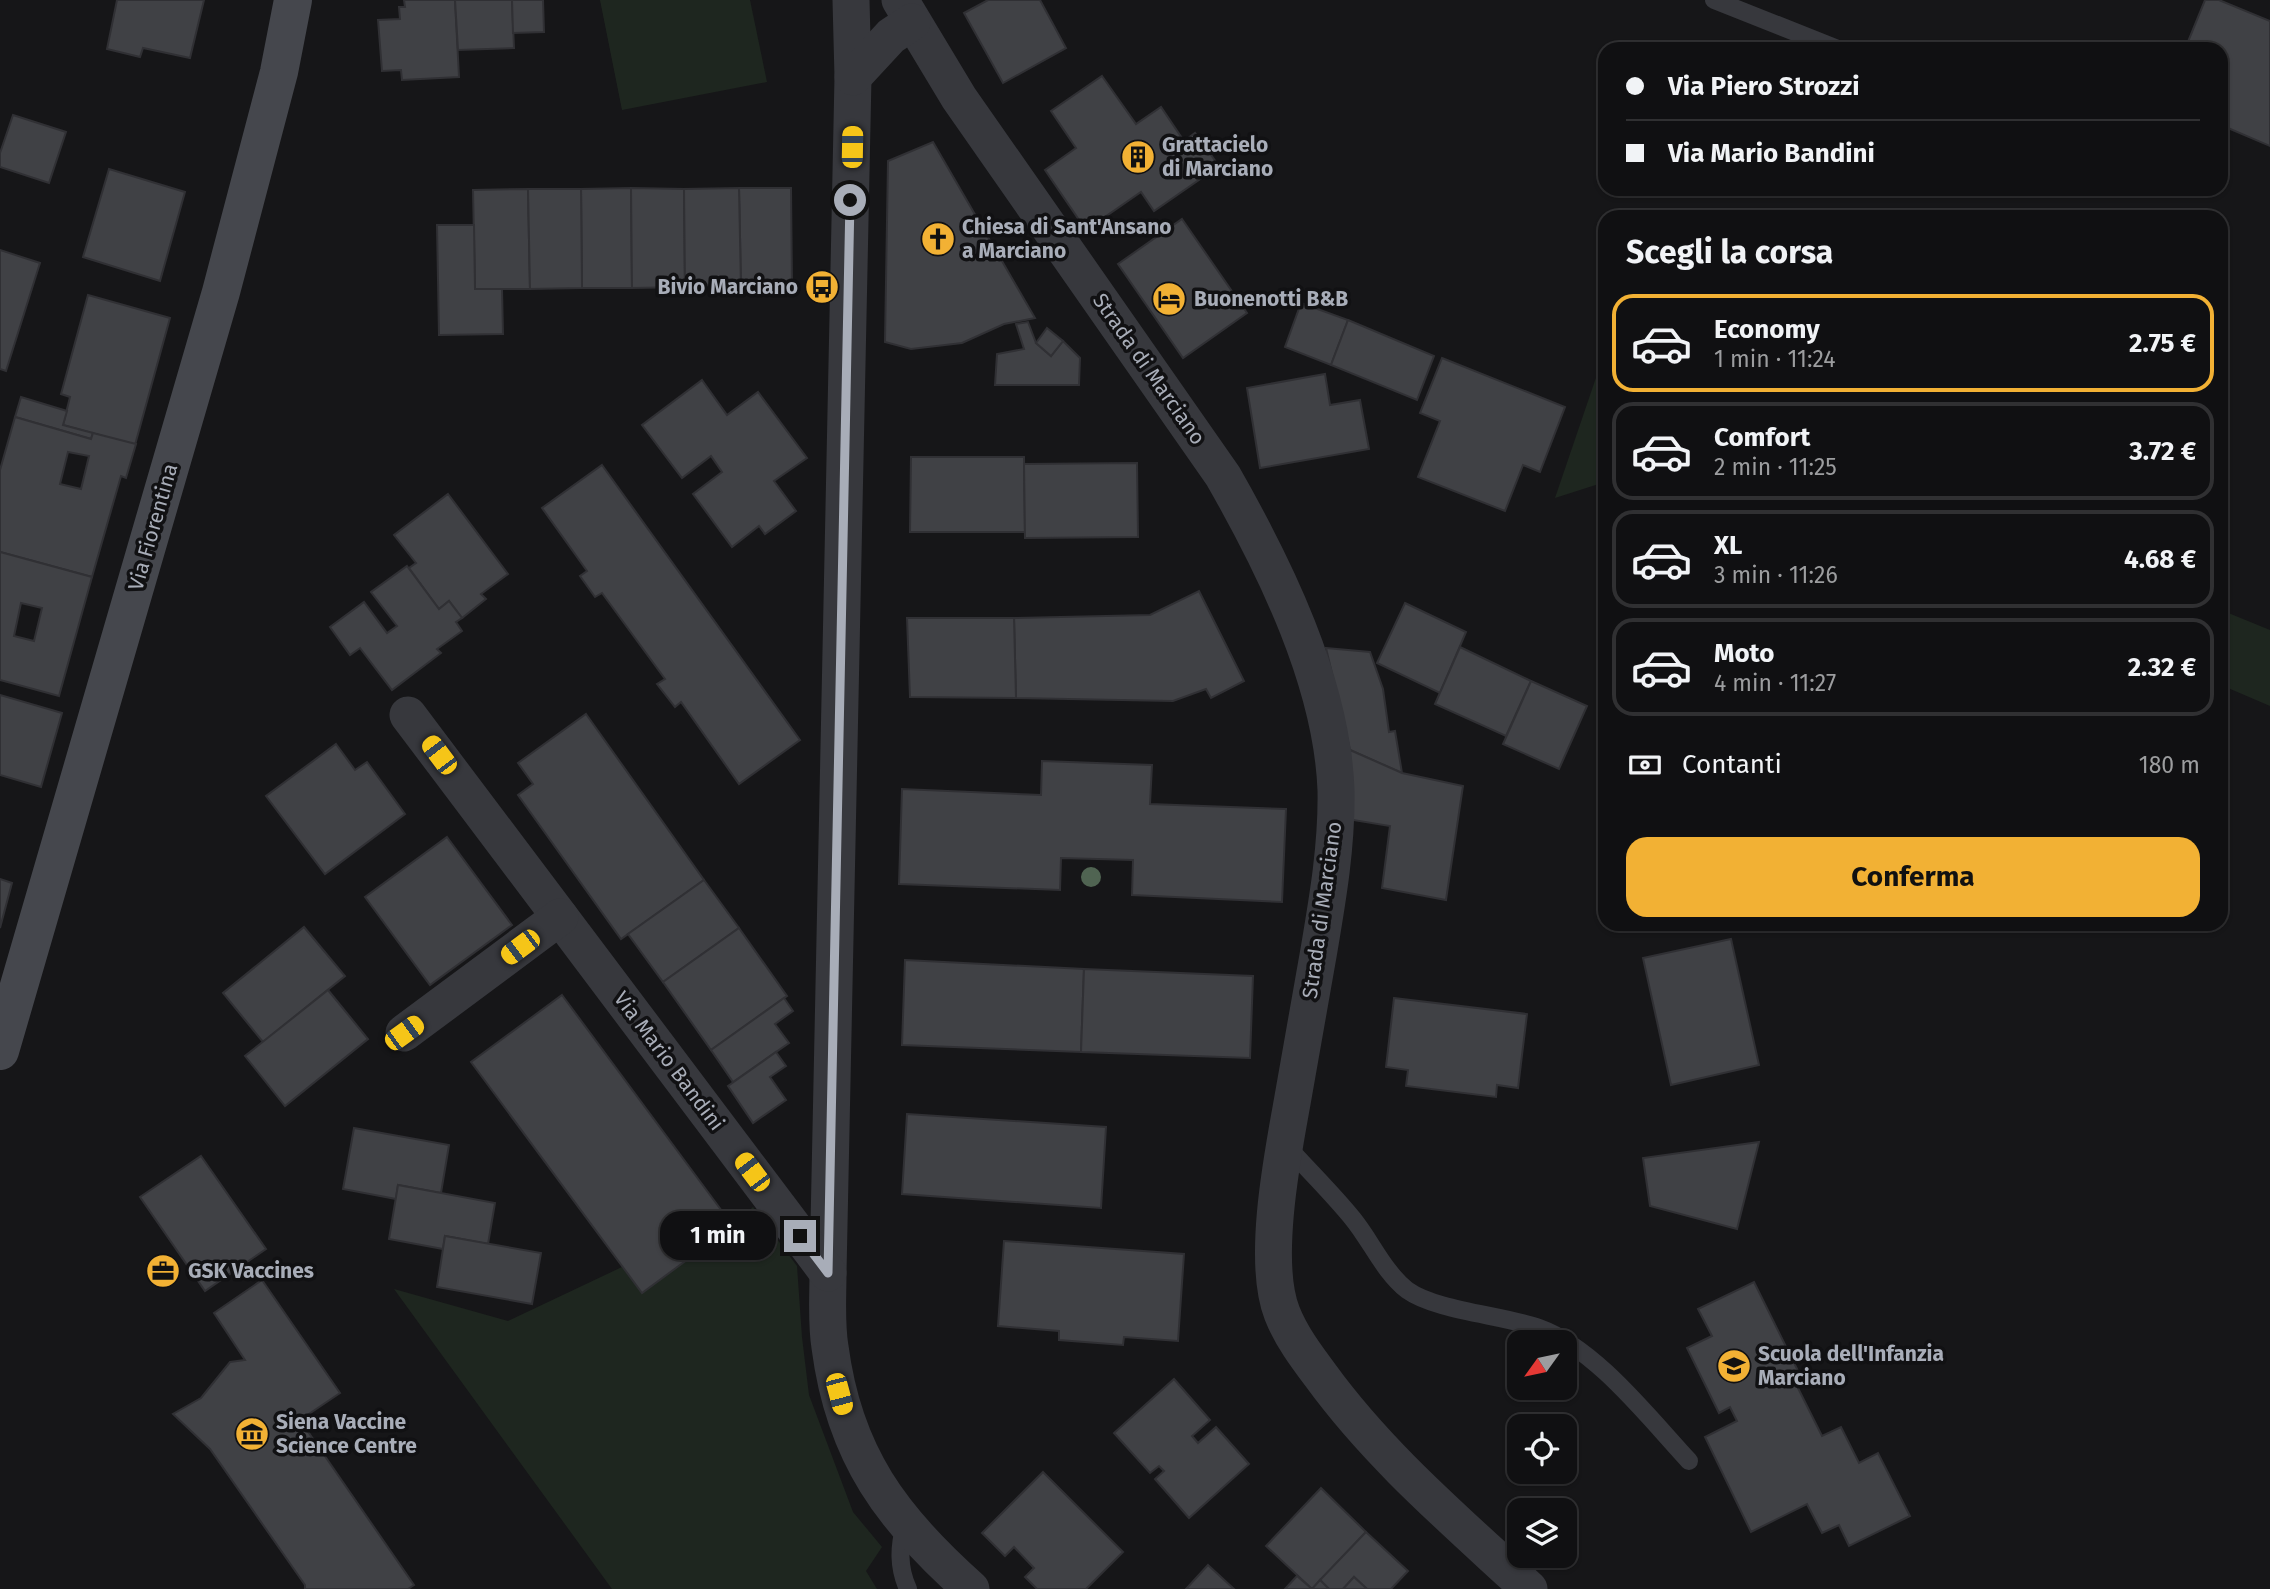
<!DOCTYPE html>
<html lang="it">
<meta charset="utf-8">
<style>
body{margin:0;font-family:"Fira Sans",sans-serif;background:#1e1e20;color:#f1f3f6;height:100vh;display:flex;flex-direction:column;font-size:26px;white-space:nowrap}
*{box-sizing:border-box;margin:0}
p{font-size:23px;color:#9c9d9f}
.icon{flex:none;width:38px;height:38px;fill:none;stroke:currentColor;stroke-width:2;stroke-linecap:round;stroke-linejoin:round}
.map{position:relative;flex:1;overflow:hidden}
.side{position:absolute;left:1598px;top:210px;width:630px;height:721px;display:flex;flex-direction:column;background:#101012;border-radius:21px;box-shadow:0 2px 5px #0004,0 0 0 2px #303032}
.side>*{flex:none}
.top-card{position:absolute;left:1598px;top:42px;width:630px;height:154px;border-radius:21px;box-shadow:0 2px 5px #0004,0 0 0 2px #303032;display:grid;align-content:center;height:154px;padding:0 28px;background:#101012}
.needle{width:46px;rotate:237deg}
.tools{position:absolute;left:1507px;top:1330px;display:grid;gap:14px}
.tools a{display:grid;place-items:center;width:70px;height:70px;border-radius:14px;background:#101012;box-shadow:0 2px 5px #0004,0 0 0 2px #303032;font-size:35px}
.end{position:absolute;width:32px;height:32px;margin:-16px;border:9px solid #a8adb8;background:#111;box-shadow:0 0 0 4px #111}
.from{border-radius:50%}
.bubble{position:absolute;height:49px;border-radius:21px;background:#101012;box-shadow:0 2px 5px #0004,0 0 0 2px #303032;font-size:23px;font-weight:700;line-height:49px;text-align:center}
.car{position:absolute;width:21px;height:42px;margin:-21px -10px;border-radius:9px;box-shadow:0 0 5px 2px #0007;background:linear-gradient(#f5c518 24%,#345 0 40%,#f5c518 0 76%,#345 0 86%,#f5c518 0)}
.top-card b{display:flex;align-items:center;gap:24px;height:66px;font-size:26px}
.top-card b+b{border-top:2px solid #303032}
.top-card i{width:18px;height:18px;background:#f1f3f6}
ul{padding:0;list-style:none}
li{display:flex;align-items:center;gap:21px;height:98px;margin:0 14px 10px;padding:0 14px;border:4px solid #303032;border-radius:21px}
li div{flex:1}
li b{display:block;font-size:26px}
li em{font-style:normal;font-weight:700}
li.current{border-color:#f2b134}
li>.icon{width:63px;height:63px;stroke-width:1.5}
h2{padding:0 28px;font-size:32px;line-height:84px}
.pay{display:flex;align-items:center;gap:18px;height:77px;padding:0 28px;font-size:26px}
.pay p{margin-inline-start:auto}
.cta{display:flex;gap:14px;margin-top:auto;padding:14px 28px}
.cta a{flex:1;height:80px;border-radius:21px;background:#f2b134;color:#111;font-size:28px;font-weight:700;line-height:80px;text-align:center}
.map>svg:first-child{display:block}
</style>
<div class="map">
<svg width="2270" height="1589" viewBox="0 0 2270 1589">
<rect width="100%" height="100%" fill="#161618"/>
<g fill="#1e261f">
<path d="M600,0H750L767,82L622,110Z"/>
<path d="M1601,363L1605,365V482L1555,498Z"/>
<path d="M2221,610L2270,630V706L2221,685Z"/>
<path d="M753,1207L797,1266L802,1337L809,1395L853,1512L882,1547L866,1571L877,1589H612L394,1289L508,1321L622,1267L642,1293L733,1226Z"/>
</g>
<g fill="#404145" stroke="#303034" stroke-width="2" fill-rule="evenodd">
<path d="M117,0H204L190,58L143,48L140,57L107,49Z"/>
<path d="M404,0H455L459,77L402,80L401,70L382,71L378,20L400,19L399,7H405Z"/>
<path d="M455,0H512L514,48L458,50Z"/>
<path d="M512,0H543L544,32L513,33Z"/>
<path d="M988,0H1040L1066,48L1003,83L964,13Z"/>
<path d="M2205,0H2219L2270,21V146L2221,125V49H2185Z"/>
<path d="M1102,76L1136,124L1161,107L1184,141L1195,133L1219,166L1154,211L1141,192L1086,230L1045,170L1076,148L1051,111Z"/>
<path d="M13,115L66,132L49,183L0,167V153Z"/>
<path d="M933,142L1035,318L1004,324L962,343L911,349L885,342L888,161Z"/>
<path d="M109,169L185,192L160,281L83,257Z"/>
<path d="M631,188L632,288H582L581,189Z"/>
<path d="M631,188L684,189L685,287L632,288Z"/>
<path d="M739,188H791L792,287H741Z"/>
<path d="M739,188L741,287H685L684,189Z"/>
<path d="M528,189L530,289H475L473,190Z"/>
<path d="M528,189H581L582,288L530,289Z"/>
<path d="M1182,219L1247,313L1183,358L1118,264Z"/>
<path d="M437,225H474L475,289H502L503,334L439,335Z"/>
<path d="M0,250L40,263L6,371L0,369Z"/>
<path d="M88,295L170,318L135,445L63,425L70,397L61,394Z"/>
<path d="M1301,303L1348,320L1331,365L1285,347Z"/>
<path d="M1348,320L1434,356L1417,400L1331,365Z"/>
<path d="M1028,322L1036,343L1051,356L1063,341L1080,358L1079,385H995L997,354L1024,349L1016,324Z"/>
<path d="M1047,328L1063,341L1051,356L1036,343Z"/>
<path d="M1442,358L1565,407L1540,472L1523,465L1505,511L1418,477L1440,421L1420,413Z"/>
<path d="M1325,374L1330,405L1360,400L1369,449L1260,468L1247,388Z"/>
<path d="M702,380L727,415L758,392L807,458L774,481L796,511L765,534L759,526L732,547L693,494L722,472L711,456L682,478L642,425Z"/>
<path d="M21,397L67,411L63,425L93,433L91,439L15,417Z"/>
<path d="M15,417L91,439L93,433L136,444L126,478L121,476L92,577L0,552V470ZM68,452L89,456L81,489L60,484Z"/>
<path d="M911,457H1024L1025,532H910Z"/>
<path d="M1137,463L1138,537L1025,538L1024,464Z"/>
<path d="M602,465L800,740L739,784L681,702L675,707L657,684L665,679L602,593L595,597L580,576L587,571L542,508Z"/>
<path d="M448,494L508,574L481,594L486,599L462,618L449,601L439,609L409,568L416,563L394,535Z"/>
<path d="M0,552L92,577L59,696L0,680ZM21,603L42,608L34,641L14,636Z"/>
<path d="M407,566L439,609L449,601L462,618L456,622L462,631L437,649L441,653L392,690L360,648L350,655L330,627L364,602L387,633L397,626L371,592Z"/>
<path d="M1199,591L1244,681L1211,698L1206,689L1173,701L1016,698L1014,618L1150,615Z"/>
<path d="M1405,603L1466,632L1440,693L1377,663Z"/>
<path d="M907,618H1014L1016,698L910,697Z"/>
<path d="M1460,647L1531,681L1506,736L1435,704Z"/>
<path d="M1326,648L1370,652L1383,689L1389,732L1395,731L1402,773L1350,750Z"/>
<path d="M1531,681L1587,706L1559,769L1503,744Z"/>
<path d="M0,695L62,713L41,787L0,775Z"/>
<path d="M586,714L704,880L621,939L518,795L533,784L518,763Z"/>
<path d="M336,744L355,770L367,762L405,814L325,874L266,796Z"/>
<path d="M1350,750L1402,773L1463,786L1446,900L1382,888L1390,826L1353,820Z"/>
<path d="M1042,761L1152,765L1150,804L1286,809L1282,902L1132,895L1133,860L1061,858L1060,890L899,884L902,789L1041,795Z"/>
<path d="M447,837L512,925L430,985L365,897Z"/>
<path d="M0,879L12,883L0,928Z"/>
<path d="M704,880L739,928L663,982L628,934Z"/>
<path d="M304,927L345,976L263,1042L223,993Z"/>
<path d="M739,928L787,996L711,1050L663,982Z"/>
<path d="M1731,939L1759,1065L1671,1085L1643,958Z"/>
<path d="M905,960L1084,969L1081,1052L902,1045Z"/>
<path d="M1084,969L1253,976L1250,1058L1081,1052Z"/>
<path d="M328,990L368,1039L285,1106L245,1056Z"/>
<path d="M562,995L733,1226L642,1293L471,1062Z"/>
<path d="M784,998L793,1011L775,1024L789,1043L733,1082L711,1050Z"/>
<path d="M1394,998L1527,1014L1518,1088L1497,1085L1496,1097L1406,1086L1408,1070L1386,1067Z"/>
<path d="M776,1052L786,1066L770,1077L786,1100L753,1123L728,1086Z"/>
<path d="M907,1114L1106,1127L1101,1208L902,1194Z"/>
<path d="M354,1128L449,1145L441,1193L398,1185L396,1199L343,1189Z"/>
<path d="M1759,1142L1737,1229L1650,1206L1643,1158Z"/>
<path d="M201,1156L266,1249L205,1291L140,1197Z"/>
<path d="M398,1185L495,1203L488,1244L445,1236L443,1249L389,1239Z"/>
<path d="M445,1236L541,1253L532,1304L437,1287Z"/>
<path d="M1004,1241L1184,1254L1178,1341L1124,1337L1123,1345L1059,1340V1331L998,1326Z"/>
<path d="M262,1280L340,1393L300,1420L414,1585L408,1589H305V1585L210,1449L173,1414L201,1398L230,1362L245,1360L214,1313Z"/>
<path d="M1754,1282L1805,1385L1798,1388L1822,1436L1841,1427L1859,1463L1878,1453L1910,1516L1849,1546L1839,1525L1822,1533L1807,1504L1751,1532L1705,1437L1737,1421L1730,1407L1719,1413L1687,1348L1712,1336L1698,1309Z"/>
<path d="M1174,1379L1210,1420L1192,1436L1198,1443L1216,1427L1249,1464L1189,1518L1155,1479L1164,1471L1159,1466L1150,1473L1114,1433Z"/>
<path d="M1043,1472L1123,1552L1086,1589H1037L1025,1577L1034,1568L1014,1547L1005,1556L982,1533Z"/>
<path d="M1321,1488L1366,1532L1312,1589L1266,1546Z"/>
<path d="M1366,1532L1408,1571L1391,1589H1367L1354,1577L1343,1589H1329L1320,1580Z"/>
<path d="M1208,1565L1234,1589H1186Z"/>
<path d="M1297,1576L1312,1589L1320,1580L1329,1589H1285Z"/>
<path d="M1354,1577L1367,1589H1343Z"/>
</g>
<g fill="none" stroke-linecap="round" stroke-linejoin="round">
<g stroke="#37383d" stroke-width="18">
<path d="M1714,0L1838,49"/>
<path d="M1285,1144C1307,1169 1332,1193 1353,1219C1371,1241 1384,1272 1407,1290C1436,1311 1503,1315 1539,1328C1595,1348 1649,1418 1689,1461"/>
<path d="M905,1524C899,1547 898,1567 908,1589"/>
</g>
<g stroke="#37383d" stroke-width="37">
<path d="M851,0L853,77L828,1273C828,1297 826,1323 830,1347C844,1455 892,1519 971,1589"/>
<path d="M900,0L959,98L1223,476C1275,567 1332,683 1336,790C1337,844 1328,897 1319,950C1310,1001 1301,1052 1292,1103C1282,1158 1262,1262 1282,1313C1291,1336 1306,1356 1321,1376C1380,1457 1456,1521 1529,1589"/>
<path d="M853,77L891,36L912,22"/>
<path d="M408,715L828,1273"/>
<path d="M404,1033L560,917"/>
</g>
<path stroke="#45474d" stroke-width="38" d="M0,1051L221,292L279,72L293,0"/>
</g>
<circle fill="#506452" cx="1091" cy="877" r="10"/>
<g fill="none" stroke-linecap="round" stroke-linejoin="round">
<path stroke="#a8adb8" stroke-width="9" d="M800,1236L828,1273L850,200"/>
</g>
<defs>
<g id="building-disc" transform="scale(1.75)"><circle r="9.5" fill="#f2b134" stroke="#111113"/><path d="M-4-6H4V6H1V3H-1V6H-4ZM-2.5-4.3h1.7v1.8h-1.7ZM.8-4.3h1.7v1.8H.8ZM-2.5-1h1.7V.8h-1.7ZM.8-1h1.7V.8H.8Z" fill="#111"/></g>
<g id="church-disc" transform="scale(1.75)"><circle r="9.5" fill="#f2b134" stroke="#111113"/><path d="M-1.2-6h2.4v3.5h3.3v2.4h-3.3V6h-2.4V-.1h-3.3v-2.4h3.3Z" fill="#111"/></g>
<g id="bus-disc" transform="scale(1.75)"><circle r="9.5" fill="#f2b134" stroke="#111113"/><path d="M-5-6H5V4H4V6H2V4H-2V6H-4V4H-5ZM-3.5-4V0h7V-4ZM-3.5 1.2v1.5H-2V1.2ZM2 1.2v1.5H3.5V1.2Z" fill="#111"/></g>
<g id="hotel-disc" transform="scale(1.75)"><circle r="9.5" fill="#f2b134" stroke="#111113"/><path d="M-6-4.5h1.5V1H6V5H4.5V3h-9V5H-6ZM-4 0a1.8 1.8 0 1 1 3.6 0ZM.5 0V-2.5h3Q6-2.5 6 0Z" fill="#111"/></g>
<g id="office-disc" transform="scale(1.75)"><circle r="9.5" fill="#f2b134" stroke="#111113"/><path d="M-6-3h4V-5.5h4V-3h4V5H-6ZM-1-4.5V-3h2v-1.5ZM-6 0V1H6V0Z" fill="#111"/></g>
<g id="school-disc" transform="scale(1.75)"><circle r="9.5" fill="#f2b134" stroke="#111113"/><path d="M0-5L7-2L0 1L-7-2ZM-4 1L0 2.5L4 1V4Q0 6-4 4Z" fill="#111"/></g>
<g id="museum-disc" transform="scale(1.75)"><circle r="9.5" fill="#f2b134" stroke="#111113"/><path d="M0-6L6-3V-2H-6V-3ZM-5-1h2V3h-2ZM-1-1h2V3h-2ZM3-1h2V3H3ZM-6 4H6V6H-6Z" fill="#111"/></g>
</defs>
<g fill-rule="evenodd">
<use href="#building-disc" x="1138" y="157"/>
<use href="#church-disc" x="938" y="239"/>
<use href="#bus-disc" x="822" y="287"/>
<use href="#hotel-disc" x="1169" y="299"/>
<use href="#office-disc" x="163" y="1271"/>
<use href="#school-disc" x="1734" y="1366"/>
<use href="#museum-disc" x="252" y="1434"/>
</g>
<g text-anchor="middle" dominant-baseline="central" stroke-width="7" stroke-linejoin="round" paint-order="stroke">
<g font-size="21" font-weight="bold" fill="#a8adb8" stroke="#111113" text-anchor="start">
<text x="1162" y="145">Grattacielo<tspan x="1162" dy="24">di Marciano</tspan></text>
<text x="962" y="227">Chiesa di Sant'Ansano<tspan x="962" dy="24">a Marciano</tspan></text>
<text x="798" y="287" text-anchor="end">Bivio Marciano</text>
<text x="1194" y="299">Buonenotti B&amp;B</text>
<text x="188" y="1271">GSK Vaccines</text>
<text x="1758" y="1354">Scuola dell'Infanzia<tspan x="1758" dy="24">Marciano</tspan></text>
<text x="276" y="1422">Siena Vaccine<tspan x="276" dy="24">Science Centre</tspan></text>
</g>
<g font-size="21" fill="#a8adb8" stroke="#111113">
<text transform="translate(1149 369) rotate(55)">Strada di Marciano</text>
<text transform="translate(153 527) rotate(-74)">Via Fiorentina</text>
<text transform="translate(1322 910) rotate(-82)">Strada di Marciano</text>
<text transform="translate(669 1061) rotate(53)">Via Mario Bandini</text>
</g>
</g>
</svg>
<div class="tools">
<a><svg class="needle" viewBox="-14 -14 28 28"><path d="M0-13l5 13h-10z" fill="#e53935"/><path d="M0 13l5-13h-10z" fill="#9c9d9f"/></svg></a>
<a><svg class="icon" aria-label="locate" viewBox="0 0 24 24"><circle cx="12" cy="12" r="6"/><path d="M12 2v4M12 18v4M2 12h4M18 12h4"/></svg></a>
<a><svg class="icon" aria-label="layers" viewBox="0 0 24 24"><path d="M12 4l9 5-9 5-9-5zM3 14l9 5 9-5"/></svg></a>
</div>
<i class="end from" style="left:850px;top:200px"></i>
<i class="end" style="left:800px;top:1236px"></i>
<div class="bubble" style="left:660px;top:1211px;width:116px">1 min</div>
<i class="car" style="left:852px;top:147px;rotate:1deg"></i>
<i class="car" style="left:439px;top:755px;rotate:323deg"></i>
<i class="car" style="left:520px;top:947px;rotate:233deg"></i>
<i class="car" style="left:404px;top:1033px;rotate:54deg"></i>
<i class="car" style="left:752px;top:1172px;rotate:323deg"></i>
<i class="car" style="left:839px;top:1394px;rotate:165deg"></i>
<div class="top-card">
<b><i class="from"></i>Via Piero Strozzi</b>
<b><i></i>Via Mario Bandini</b>
</div>
<section class="side">
<h2>Scegli la corsa</h2>
<ul>
<li class="current"><svg class="icon" aria-label="car" viewBox="0 0 24 24"><path d="M5 17H2v-5l4-1 3-4h7l3 4 3 1v5h-3M9 17h6M6 11h13"/><circle cx="7" cy="17" r="2"/><circle cx="17" cy="17" r="2"/></svg><div><b>Economy</b><p>1 min · 11:24</p></div><em>2.75 €</em></li>
<li><svg class="icon" aria-label="car" viewBox="0 0 24 24"><path d="M5 17H2v-5l4-1 3-4h7l3 4 3 1v5h-3M9 17h6M6 11h13"/><circle cx="7" cy="17" r="2"/><circle cx="17" cy="17" r="2"/></svg><div><b>Comfort</b><p>2 min · 11:25</p></div><em>3.72 €</em></li>
<li><svg class="icon" aria-label="car" viewBox="0 0 24 24"><path d="M5 17H2v-5l4-1 3-4h7l3 4 3 1v5h-3M9 17h6M6 11h13"/><circle cx="7" cy="17" r="2"/><circle cx="17" cy="17" r="2"/></svg><div><b>XL</b><p>3 min · 11:26</p></div><em>4.68 €</em></li>
<li><svg class="icon" aria-label="car" viewBox="0 0 24 24"><path d="M5 17H2v-5l4-1 3-4h7l3 4 3 1v5h-3M9 17h6M6 11h13"/><circle cx="7" cy="17" r="2"/><circle cx="17" cy="17" r="2"/></svg><div><b>Moto</b><p>4 min · 11:27</p></div><em>2.32 €</em></li>
</ul>
<div class="pay"><svg class="icon" aria-label="cash" viewBox="0 0 24 24"><path d="M3 7h18v10H3z"/><circle cx="12" cy="12" r="2"/></svg>Contanti<p>180 m</p></div>
<div class="cta"><a>Conferma</a></div>
</section>
</div>
